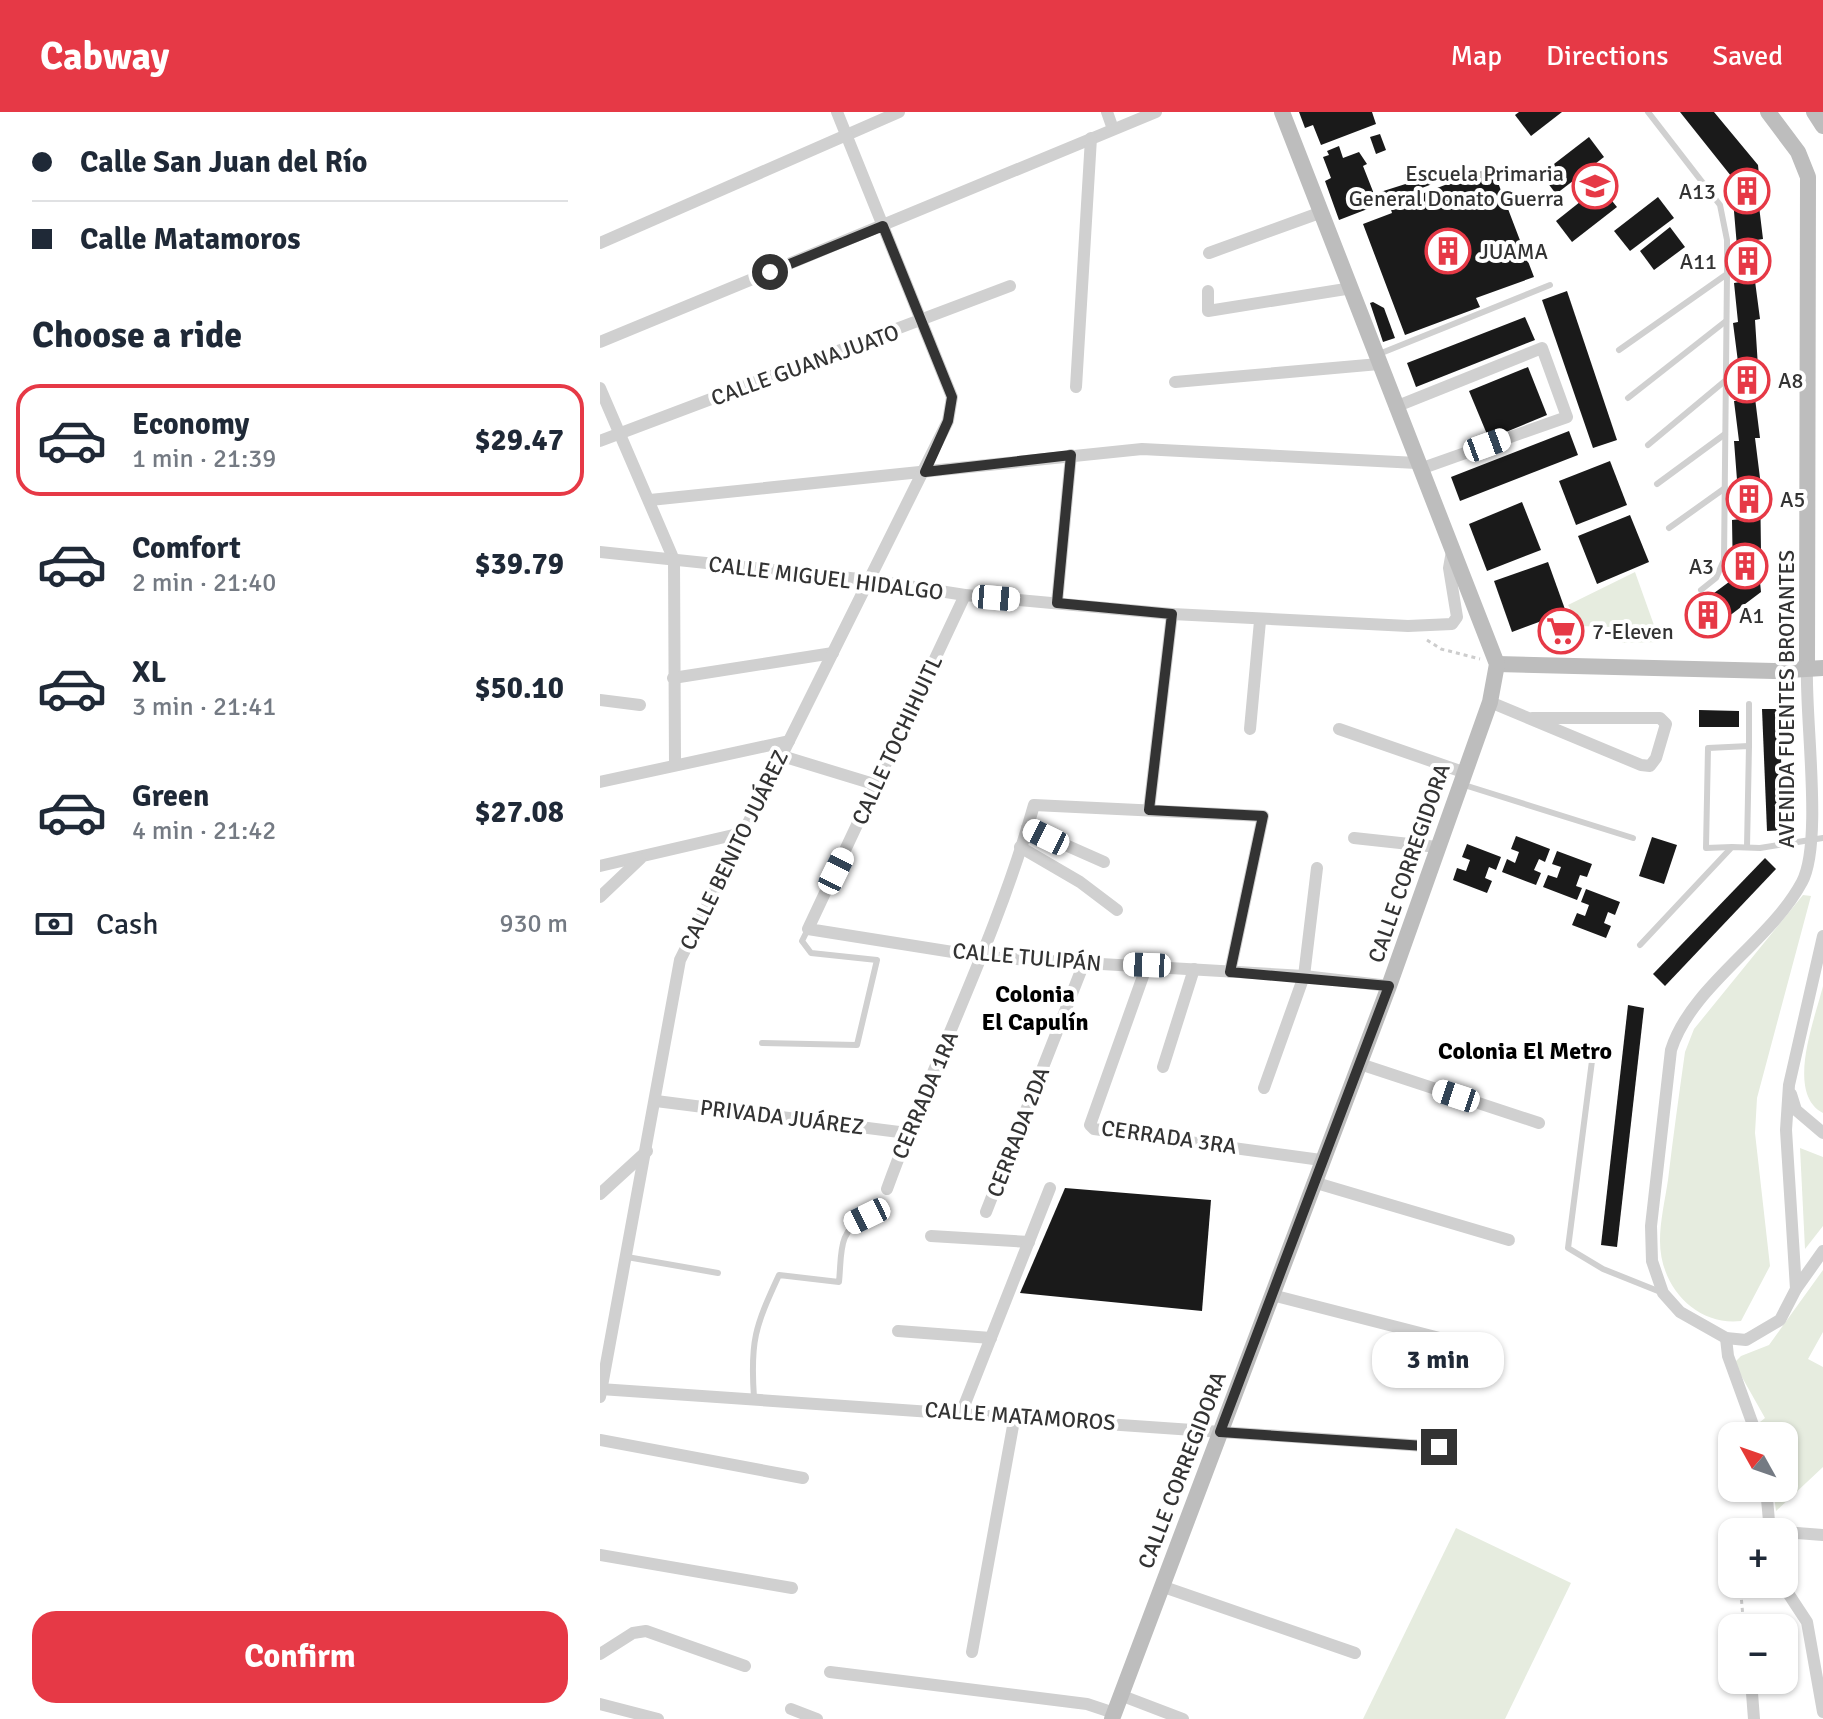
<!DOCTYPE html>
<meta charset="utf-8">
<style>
body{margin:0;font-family:Signika,sans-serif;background:#f6f6f7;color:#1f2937;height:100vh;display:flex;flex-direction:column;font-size:30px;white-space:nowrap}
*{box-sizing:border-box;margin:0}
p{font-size:26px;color:#747a83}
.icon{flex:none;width:44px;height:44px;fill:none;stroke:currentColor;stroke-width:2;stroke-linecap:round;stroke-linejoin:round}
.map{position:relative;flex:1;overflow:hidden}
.details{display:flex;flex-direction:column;background:#fff;width:600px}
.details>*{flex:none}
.top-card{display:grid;align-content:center;height:176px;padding:0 32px;background:#fff}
.needle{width:52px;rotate:310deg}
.buttons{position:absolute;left:1118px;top:1310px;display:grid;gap:16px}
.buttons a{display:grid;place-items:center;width:80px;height:80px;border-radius:16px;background:#fff;box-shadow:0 2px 6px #0004;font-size:40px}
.end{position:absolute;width:36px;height:36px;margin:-18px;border:10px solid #333;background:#fff;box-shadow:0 0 0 4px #fff}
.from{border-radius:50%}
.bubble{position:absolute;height:56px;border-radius:24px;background:#fff;box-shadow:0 2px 6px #0004;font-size:26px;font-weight:800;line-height:56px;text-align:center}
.car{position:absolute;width:24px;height:48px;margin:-24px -12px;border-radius:10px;box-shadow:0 0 6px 2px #0007;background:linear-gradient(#fff 24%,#345 0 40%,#fff 0 76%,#345 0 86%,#fff 0)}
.top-card b{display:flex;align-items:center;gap:28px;height:76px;font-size:30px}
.top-card b+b{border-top:2px solid #e0e1e3}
.top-card i{width:20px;height:20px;background:#1f2937}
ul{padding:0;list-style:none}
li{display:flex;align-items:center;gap:24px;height:112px;margin:0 16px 12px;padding:0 16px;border:4px solid transparent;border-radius:24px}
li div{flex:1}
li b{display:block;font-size:30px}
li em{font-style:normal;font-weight:800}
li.active{border-color:#e63946}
li>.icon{width:72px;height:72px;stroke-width:1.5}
h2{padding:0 32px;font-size:36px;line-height:96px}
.pay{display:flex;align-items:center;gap:20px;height:88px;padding:0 32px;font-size:30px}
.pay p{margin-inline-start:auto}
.primary-button{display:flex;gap:16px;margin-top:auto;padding:16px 32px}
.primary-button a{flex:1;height:92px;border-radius:24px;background:#e63946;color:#fff;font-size:32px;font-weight:800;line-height:92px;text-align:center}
header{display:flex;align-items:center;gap:48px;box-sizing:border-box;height:112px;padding:0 40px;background:#e63946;color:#fff}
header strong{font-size:38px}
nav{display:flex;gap:44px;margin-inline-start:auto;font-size:28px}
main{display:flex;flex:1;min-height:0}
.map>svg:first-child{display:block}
</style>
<header>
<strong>Cabway</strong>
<nav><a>Map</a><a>Directions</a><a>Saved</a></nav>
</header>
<main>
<section class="details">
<div class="top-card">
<b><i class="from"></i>Calle San Juan del Río</b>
<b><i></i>Calle Matamoros</b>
</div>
<h2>Choose a ride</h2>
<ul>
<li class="active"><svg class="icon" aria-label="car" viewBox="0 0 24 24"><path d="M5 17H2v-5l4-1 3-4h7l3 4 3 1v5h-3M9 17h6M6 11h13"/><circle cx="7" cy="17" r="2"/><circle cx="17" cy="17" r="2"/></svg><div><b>Economy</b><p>1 min · 21:39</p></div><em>$29.47</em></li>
<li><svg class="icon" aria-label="car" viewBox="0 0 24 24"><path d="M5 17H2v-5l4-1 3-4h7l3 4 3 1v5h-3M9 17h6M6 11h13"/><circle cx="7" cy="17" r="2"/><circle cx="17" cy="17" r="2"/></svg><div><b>Comfort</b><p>2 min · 21:40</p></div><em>$39.79</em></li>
<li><svg class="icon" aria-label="car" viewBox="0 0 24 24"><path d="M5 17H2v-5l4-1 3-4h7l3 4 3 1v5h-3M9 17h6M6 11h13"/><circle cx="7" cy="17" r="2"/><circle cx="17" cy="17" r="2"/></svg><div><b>XL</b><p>3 min · 21:41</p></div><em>$50.10</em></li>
<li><svg class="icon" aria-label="car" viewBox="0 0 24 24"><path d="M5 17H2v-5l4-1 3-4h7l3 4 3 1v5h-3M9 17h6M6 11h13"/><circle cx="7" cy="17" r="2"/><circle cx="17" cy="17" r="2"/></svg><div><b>Green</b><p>4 min · 21:42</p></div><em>$27.08</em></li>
</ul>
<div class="pay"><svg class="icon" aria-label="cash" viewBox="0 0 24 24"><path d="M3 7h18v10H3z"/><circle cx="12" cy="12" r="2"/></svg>Cash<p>930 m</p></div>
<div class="primary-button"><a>Confirm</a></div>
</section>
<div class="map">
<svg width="1223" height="1607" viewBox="0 0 1223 1607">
<rect width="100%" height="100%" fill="#fff"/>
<g fill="#e6ecdf">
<path d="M1035,460L1060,530L1017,531L1010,515L980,514L968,493Z"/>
<path d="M1203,783L1211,784L1157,986L1155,1021L1170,1154L1141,1209C1096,1214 1060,1175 1060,1129C1060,1109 1065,1088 1068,1068C1073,1025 1079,983 1085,940L1094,917Z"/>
<path d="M1223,874V1001C1185,981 1215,907 1223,874Z"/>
<path d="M1200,1036L1223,1045V1114L1205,1137Z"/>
<path d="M1223,1158V1220L1208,1247L1223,1255V1355L1176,1399L1173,1376H1184V1324H1160L1155,1314L1165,1306L1134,1251L1141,1244L1169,1233Z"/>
<path d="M856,1416L971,1471L905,1607H763Z"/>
</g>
<g fill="#1a1a1a">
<path d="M699,0H772L776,12L721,33L713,13L705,16Z"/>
<path d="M919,0H962L931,24L915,3Z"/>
<path d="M1080,0H1114L1158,53L1162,93L1159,94L1163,127L1157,128L1161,168L1155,169L1160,207L1155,208L1160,286H1155L1160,326H1155L1160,366L1161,439H1157L1161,480L1104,523L1087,501L1133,467L1132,408L1140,407L1134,329H1139L1134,289H1138L1134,250H1138L1133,211L1138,210L1134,171L1140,170L1131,64Z"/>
<path d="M780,22L786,38L776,42L770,25Z"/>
<path d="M989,25L1004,45L956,82L941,62Z"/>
<path d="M739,34L743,46L759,40L767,52L763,54L774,82L837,62L840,69L739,108L725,69L731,66L723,45L729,43L727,39Z"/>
<path d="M892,55L934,165L876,186L880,195L805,223L763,112L792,101L790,94Z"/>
<path d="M1000,74L1017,95L972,130L956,109Z"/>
<path d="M1058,85L1074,106L1030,139L1014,119Z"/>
<path d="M1070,115L1085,135L1054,158L1040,139Z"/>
<path d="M967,179L1017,328L993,336L942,188Z"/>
<path d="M773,190L784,196L795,226L783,230L770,191Z"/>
<path d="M925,205L935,228L816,275L807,251Z"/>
<path d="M928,255L947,303L889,327L869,279Z"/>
<path d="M969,319L978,343L860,389L851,365Z"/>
<path d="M1010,349L1027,393L976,413L959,369Z"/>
<path d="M922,390L941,438L887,459L869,412Z"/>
<path d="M1030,403L1049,450L997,472L978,424Z"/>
<path d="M948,450L966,500L912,520L894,469Z"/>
<path d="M974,500L983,524L965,531L945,530L939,514Z"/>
<path d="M1162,597H1179L1184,718L1167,719Z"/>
<path d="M1099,598L1139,599V615H1099Z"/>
<path d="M916,724L950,737L945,750L939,747L934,758L941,761L936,773L902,760L907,747L915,751L919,740L911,737Z"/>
<path d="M1052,725L1077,733L1064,772L1039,764Z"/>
<path d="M867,732L901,745L896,758L889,755L885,766L892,769L887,781L853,768L857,756L866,759L870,748L862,745Z"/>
<path d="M957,739L992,752L987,765L980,763L976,774L982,776L977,788L943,775L948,763L957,766L961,755L952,752Z"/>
<path d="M1165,746L1176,757L1065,874L1053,862Z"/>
<path d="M986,777L1020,790L1015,803L1008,800L1004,811L1011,814L1006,826L972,813L977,801L985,804L989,793L981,790Z"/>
<path d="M1028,893L1044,896L1017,1135L1001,1133Z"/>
<path d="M465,1076L611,1088L602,1199L420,1181Z"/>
</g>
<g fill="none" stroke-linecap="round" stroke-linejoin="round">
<g stroke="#cdcdcd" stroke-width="3" stroke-dasharray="4 4" stroke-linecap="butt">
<path d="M827,528L841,537L880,547"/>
<path d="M1140,1472L1144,1516"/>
</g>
<g stroke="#d0d0d0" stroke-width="6">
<path d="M1019,238L1127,162V128L1120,93L1048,0"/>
<path d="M779,242L950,173"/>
<path d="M1028,286L1126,209"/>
<path d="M1048,333L1126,268"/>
<path d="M1057,372L1125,322"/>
<path d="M1069,416L1125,376"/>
<path d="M1101,478L1116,466L1124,448L1127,162"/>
<path d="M1149,634V592"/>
<path d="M861,672L1033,726"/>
<path d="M1132,735L1106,736L1108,636L1149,634L1147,735"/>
<path d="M1040,833L1132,735L1160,736L1223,726"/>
<path d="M162,931L257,933L277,848L211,841L202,829L208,817"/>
<path d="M993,941L968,1136L1003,1157L1063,1181"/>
<path d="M27,1145L118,1161"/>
<path d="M154,1286C150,1229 155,1215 179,1163L239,1170C242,1140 237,1119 267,1104"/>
</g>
<g stroke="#d0d0d0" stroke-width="12">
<path d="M507,0L513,17"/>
<path d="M0,131L299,0"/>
<path d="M609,141L722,100"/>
<path d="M608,179V199L752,176"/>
<path d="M0,230L556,0"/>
<path d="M575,270L779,252"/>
<path d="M476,275L491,26"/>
<path d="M0,276L74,448L75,652"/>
<path d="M795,295L942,236L967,305L820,357"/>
<path d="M0,329L410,174"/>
<path d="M50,388L542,337L817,351"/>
<path d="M0,440L269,468L365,483L572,502L808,514L852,512L857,505L849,456L852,439"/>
<path d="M365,483L208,817L384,845L704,864L789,874"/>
<path d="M457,491L471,343"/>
<path d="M1207,556C1205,606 1223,731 1202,770C1170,830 1091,874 1071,938L1051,1114L1052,1149L1063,1181L1080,1200L1126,1226L1146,1228L1180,1208L1196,1177L1186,1018L1189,973L1223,824"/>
<path d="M73,566L233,541"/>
<path d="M0,588L40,593"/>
<path d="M890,590L1041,653L1050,654L1056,646L1066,612L1060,606H932"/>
<path d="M650,617L660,509"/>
<path d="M739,617L863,660"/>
<path d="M182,644L277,673"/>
<path d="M0,670L189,629"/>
<path d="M549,698L572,502"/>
<path d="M427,716L504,750"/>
<path d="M754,726L837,735"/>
<path d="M420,735L480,770L517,798"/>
<path d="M0,754L142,721"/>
<path d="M0,785L40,747"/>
<path d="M547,853L490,1013L494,1017L721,1048"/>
<path d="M760,952L939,1011"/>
<path d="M563,955L594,857"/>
<path d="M664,976L704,864L717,756"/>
<path d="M1191,982L1196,998L1223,1021"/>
<path d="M56,989L307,1021"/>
<path d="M713,1070L909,1128"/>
<path d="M287,1077C334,947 396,828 434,693L663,704L630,860"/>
<path d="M0,1082L47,1039"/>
<path d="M386,1100L484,851"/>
<path d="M331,1124L429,1130"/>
<path d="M1196,1177L1223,1139"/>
<path d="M672,1183L863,1232"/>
<path d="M298,1219L391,1226"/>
<path d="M1126,1226L1128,1244L1157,1324"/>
<path d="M0,1277L839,1335"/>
<path d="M0,1285L80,848L348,309L352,285L237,0"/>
<path d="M362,1299L450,1076"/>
<path d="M0,1328L203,1366"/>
<path d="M1166,1376L1170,1420"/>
<path d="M1184,1420L1223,1423"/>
<path d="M0,1443L192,1476"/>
<path d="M1182,1472L1207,1510L1223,1600"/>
<path d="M561,1474L755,1541"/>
<path d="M372,1540L415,1303"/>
<path d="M0,1542L33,1521L46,1519L145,1554"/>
<path d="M230,1560L487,1592L514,1601"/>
<path d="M1151,1568L1154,1607"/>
<path d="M520,1583L583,1607"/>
<path d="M0,1592L58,1607"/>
<path d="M191,1597L217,1607"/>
</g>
<g stroke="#bdbdbd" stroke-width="16">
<path d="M1168,0L1198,40L1208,65L1207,556"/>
<path d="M1214,0L1223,14"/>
<path d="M897,552L1174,559L1223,556"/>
<path d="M512,1607L789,874L890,590L897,552L682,0"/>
</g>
</g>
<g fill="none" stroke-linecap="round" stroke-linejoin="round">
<path stroke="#333" stroke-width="10" d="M170,160L283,114L352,285L348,309L325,360L471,343L457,491L572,502L549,698L663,704L630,860L789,874L620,1320L839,1335"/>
</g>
<defs>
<g id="school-ring" transform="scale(2.3)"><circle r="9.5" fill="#fff" stroke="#e63946" stroke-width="1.5"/><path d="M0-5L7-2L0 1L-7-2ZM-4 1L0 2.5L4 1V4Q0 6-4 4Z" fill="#e63946"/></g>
<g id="building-ring" transform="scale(2.3)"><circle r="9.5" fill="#fff" stroke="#e63946" stroke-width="1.5"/><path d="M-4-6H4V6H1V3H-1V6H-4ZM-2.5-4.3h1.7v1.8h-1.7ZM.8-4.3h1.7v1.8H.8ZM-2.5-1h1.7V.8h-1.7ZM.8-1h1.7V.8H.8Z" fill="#e63946"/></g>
<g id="supermarket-ring" transform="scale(2.3)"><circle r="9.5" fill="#fff" stroke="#e63946" stroke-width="1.5"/><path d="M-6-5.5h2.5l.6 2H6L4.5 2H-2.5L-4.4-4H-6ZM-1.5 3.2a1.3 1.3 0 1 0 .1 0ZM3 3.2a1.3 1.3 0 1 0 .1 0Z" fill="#e63946"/></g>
</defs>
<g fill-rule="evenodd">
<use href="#school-ring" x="995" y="74"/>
<use href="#building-ring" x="1147" y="79"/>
<use href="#building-ring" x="848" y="139"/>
<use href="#building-ring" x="1148" y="149"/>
<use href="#building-ring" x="1147" y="268"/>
<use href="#building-ring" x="1149" y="387"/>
<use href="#building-ring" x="1145" y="454"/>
<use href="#building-ring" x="1108" y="503"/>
<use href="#supermarket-ring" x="961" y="519"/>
</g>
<g text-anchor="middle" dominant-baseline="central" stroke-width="8" stroke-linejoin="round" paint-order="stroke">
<g font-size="22" fill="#333" stroke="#fff" text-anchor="start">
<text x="964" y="61" text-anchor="end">Escuela Primaria<tspan x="964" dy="25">General Donato Guerra</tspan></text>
<text x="1116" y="79" text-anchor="end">A13</text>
<text x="879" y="139">JUAMA</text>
<text x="1117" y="149" text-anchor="end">A11</text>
<text x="1178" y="268">A8</text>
<text x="1180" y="387">A5</text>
<text x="1114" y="454" text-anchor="end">A3</text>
<text x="1139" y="503">A1</text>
<text x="992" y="519">7-Eleven</text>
</g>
<g font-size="22" fill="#333" stroke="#fff">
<text transform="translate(205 253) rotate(-20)">CALLE GUANAJUATO</text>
<text transform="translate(226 466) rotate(7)">CALLE MIGUEL HIDALGO</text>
<text transform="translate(1186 587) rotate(-90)">AVENIDA FUENTES BROTANTES</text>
<text transform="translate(297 628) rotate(-65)">CALLE TOCHIHUITL</text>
<text transform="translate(134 738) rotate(-64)">CALLE BENITO JUÁREZ</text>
<text transform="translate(809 751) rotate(-71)">CALLE CORREGIDORA</text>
<text transform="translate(427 845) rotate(5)">CALLE TULIPÁN</text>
<text transform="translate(325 983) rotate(-67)">CERRADA 1RA</text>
<text transform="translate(182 1005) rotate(7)">PRIVADA JUÁREZ</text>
<text transform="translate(418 1020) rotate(-69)">CERRADA 2DA</text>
<text transform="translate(569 1025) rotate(8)">CERRADA 3RA</text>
<text transform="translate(420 1304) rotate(4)">CALLE MATAMOROS</text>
<text transform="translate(582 1358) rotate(-69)">CALLE CORREGIDORA</text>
</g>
<g font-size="24" font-weight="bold" fill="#000" stroke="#fff">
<text x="435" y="882">Colonia<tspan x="435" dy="28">El Capulín</tspan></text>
<text x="925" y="939">Colonia El Metro</text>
</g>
</g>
</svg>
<div class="buttons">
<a><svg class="needle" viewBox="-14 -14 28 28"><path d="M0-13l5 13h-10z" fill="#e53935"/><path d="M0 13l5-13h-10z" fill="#747a83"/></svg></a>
<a>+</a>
<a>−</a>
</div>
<i class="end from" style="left:170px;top:160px"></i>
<i class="end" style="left:839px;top:1335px"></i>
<div class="bubble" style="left:772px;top:1220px;width:132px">3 min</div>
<i class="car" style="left:887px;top:333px;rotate:70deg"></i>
<i class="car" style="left:396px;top:486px;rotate:95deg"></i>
<i class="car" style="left:446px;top:725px;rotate:296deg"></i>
<i class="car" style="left:236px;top:759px;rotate:26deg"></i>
<i class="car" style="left:547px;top:853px;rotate:272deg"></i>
<i class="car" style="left:856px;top:984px;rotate:288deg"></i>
<i class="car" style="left:267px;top:1104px;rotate:244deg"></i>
</div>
</main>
